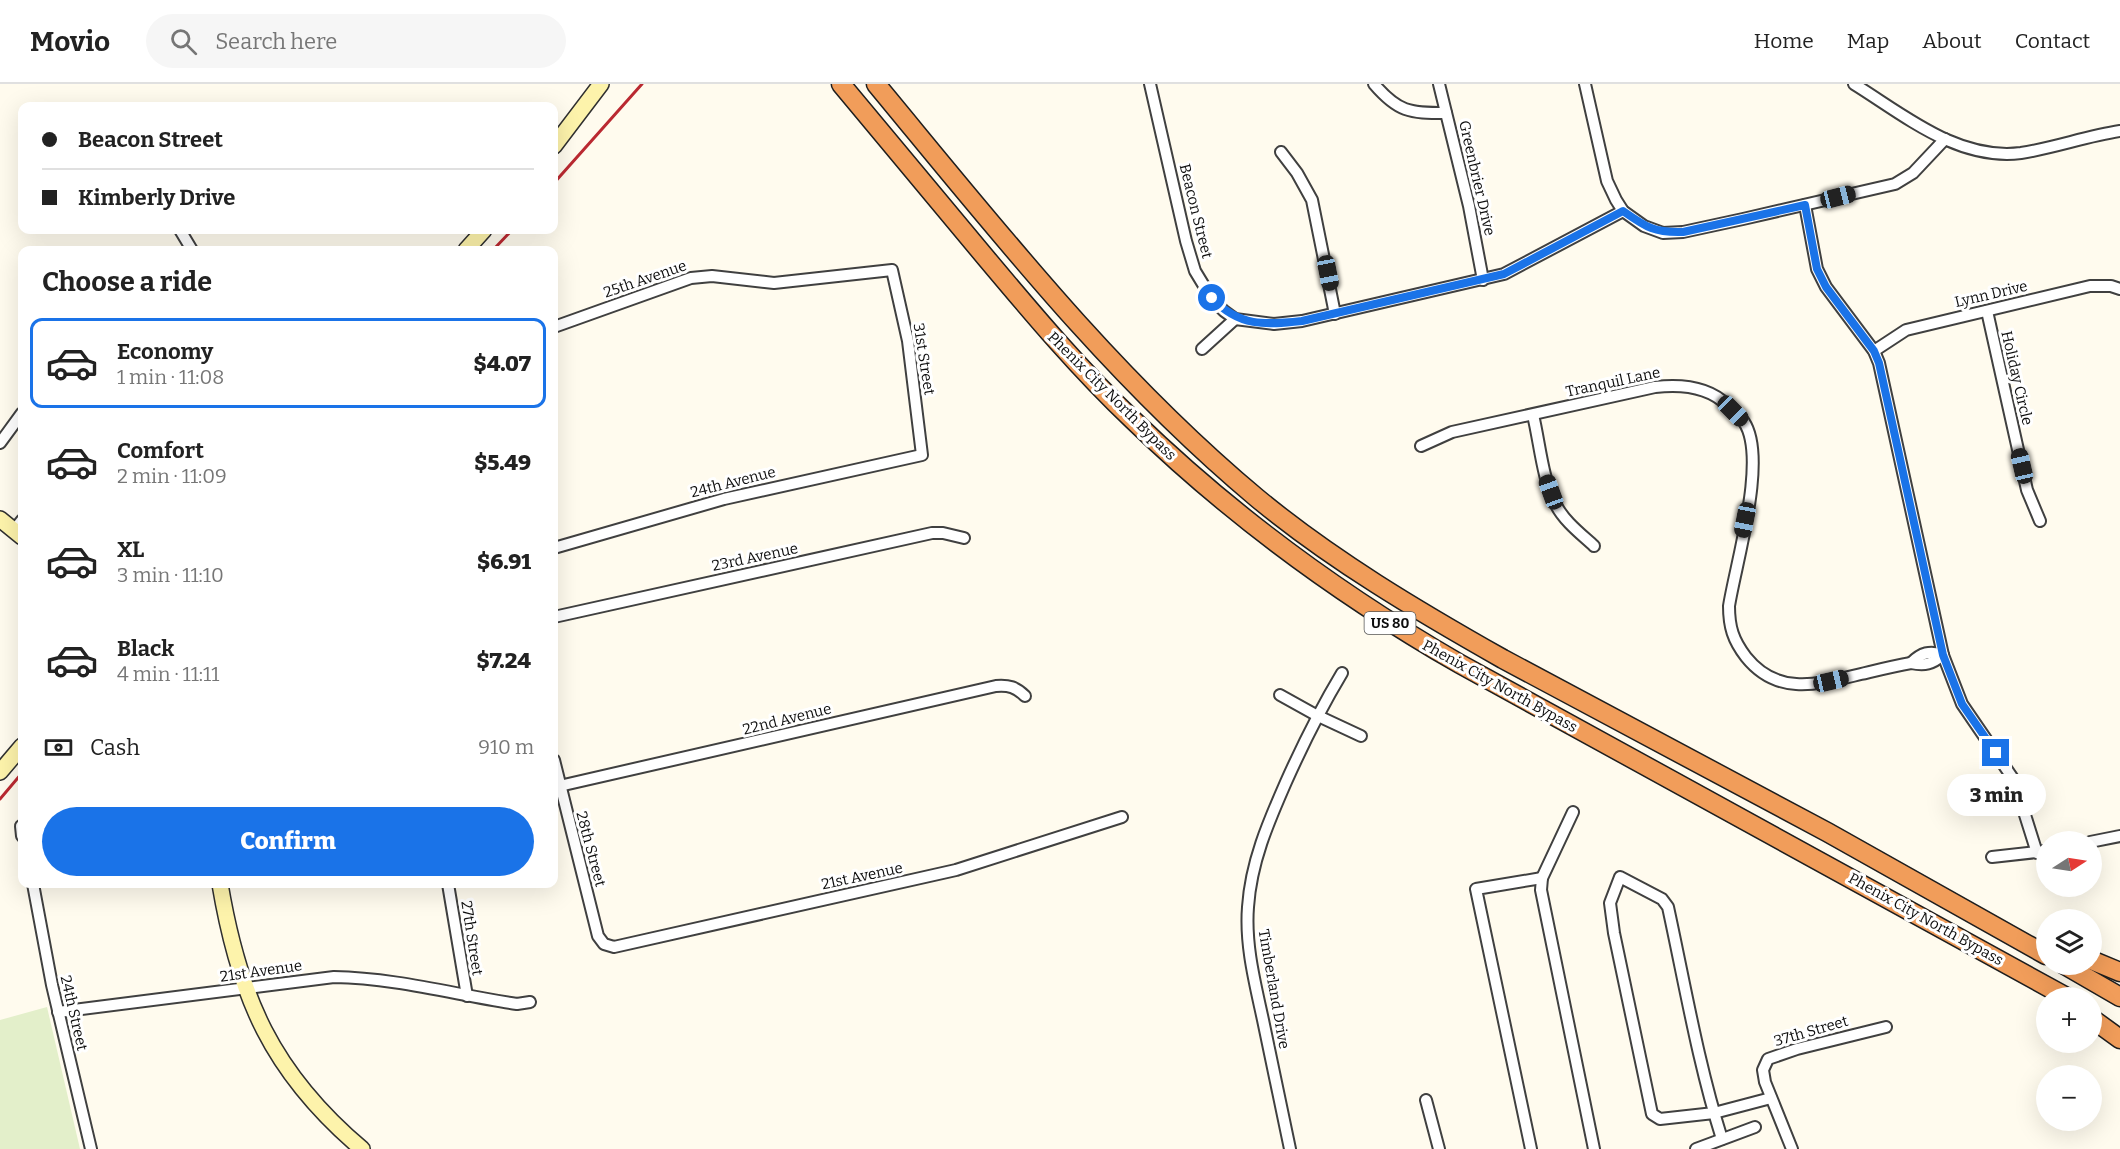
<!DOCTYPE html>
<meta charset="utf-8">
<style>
body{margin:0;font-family:Bitter,serif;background:#f6f6f6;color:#222;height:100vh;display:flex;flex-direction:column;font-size:22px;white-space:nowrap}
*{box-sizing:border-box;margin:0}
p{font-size:20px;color:#767676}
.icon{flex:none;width:33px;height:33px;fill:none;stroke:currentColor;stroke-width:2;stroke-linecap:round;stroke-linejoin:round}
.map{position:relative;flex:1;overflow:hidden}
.drawer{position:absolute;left:18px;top:162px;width:540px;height:642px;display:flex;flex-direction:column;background:#fff;border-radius:12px;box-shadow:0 6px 24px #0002}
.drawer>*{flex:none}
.banner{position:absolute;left:18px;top:18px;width:540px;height:132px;border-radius:12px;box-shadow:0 6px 24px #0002;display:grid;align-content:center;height:132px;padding:0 24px;background:#fff}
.needle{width:39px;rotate:78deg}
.controls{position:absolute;left:2036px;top:747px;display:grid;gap:12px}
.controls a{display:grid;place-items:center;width:66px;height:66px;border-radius:50%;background:#fff;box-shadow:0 6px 24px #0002;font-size:30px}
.end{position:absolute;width:27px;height:27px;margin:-14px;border:8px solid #1a73e8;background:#fff;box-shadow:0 0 0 3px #fff}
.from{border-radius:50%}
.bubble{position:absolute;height:42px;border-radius:21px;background:#fff;box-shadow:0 6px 24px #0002;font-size:20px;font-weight:800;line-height:42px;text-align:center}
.car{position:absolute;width:18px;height:36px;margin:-18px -9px;border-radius:8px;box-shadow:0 0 4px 2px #0007;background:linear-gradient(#222 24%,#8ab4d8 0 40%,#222 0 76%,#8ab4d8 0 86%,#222 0)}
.banner b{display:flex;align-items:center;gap:21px;height:57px;font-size:22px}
.banner b+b{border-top:2px solid #e0e0e0}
.banner i{width:15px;height:15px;background:#222}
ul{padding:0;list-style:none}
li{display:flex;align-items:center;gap:18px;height:90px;margin:0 12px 9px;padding:0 12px;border:3px solid transparent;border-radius:12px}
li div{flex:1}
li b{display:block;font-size:22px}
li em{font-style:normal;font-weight:800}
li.current{border-color:#1a73e8}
li>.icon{width:54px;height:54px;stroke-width:1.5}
h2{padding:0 24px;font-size:27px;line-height:72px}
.pay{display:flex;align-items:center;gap:15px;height:66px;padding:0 24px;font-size:22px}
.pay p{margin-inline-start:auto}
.action{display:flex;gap:12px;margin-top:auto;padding:12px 24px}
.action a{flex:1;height:69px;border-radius:36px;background:#1a73e8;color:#fff;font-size:24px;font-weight:800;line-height:69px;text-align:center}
header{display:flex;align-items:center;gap:36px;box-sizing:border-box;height:84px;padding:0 30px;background:#fff;border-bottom:2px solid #e0e0e0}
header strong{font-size:28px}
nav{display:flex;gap:33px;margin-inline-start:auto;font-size:21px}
.search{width:420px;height:54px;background:#f6f6f6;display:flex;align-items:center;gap:15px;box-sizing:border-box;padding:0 21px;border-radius:33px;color:#767676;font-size:22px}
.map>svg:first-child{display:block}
</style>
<header>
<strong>Movio</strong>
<div class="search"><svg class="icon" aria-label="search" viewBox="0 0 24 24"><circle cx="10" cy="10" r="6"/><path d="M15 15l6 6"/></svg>Search here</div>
<nav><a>Home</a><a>Map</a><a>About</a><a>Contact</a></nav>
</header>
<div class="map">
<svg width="2120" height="1065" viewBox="0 0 2120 1065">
<rect width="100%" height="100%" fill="#fffbee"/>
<path fill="#e3efca" d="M47,923L80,1065H0V936Z"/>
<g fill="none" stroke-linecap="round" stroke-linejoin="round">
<g stroke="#404040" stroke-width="14">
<g id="street">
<path d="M1150,0L1186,157L1195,187L1212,215L1224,227L1235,235L1274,240L1302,237L1504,190L1623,127"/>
<path d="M1374,0C1398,28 1409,29 1446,29"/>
<path d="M1439,0L1469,122L1483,196"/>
<path d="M1585,0L1607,97L1616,116L1623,127L1644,142L1663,149L1683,148L1743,135L1895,100L1913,89L1945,55"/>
<path d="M1854,0C1904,31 1958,77 2021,69C2054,64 2087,52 2120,47"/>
<path d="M1281,68L1297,89L1312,116L1335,230"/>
<path d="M1805,121L1817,185L1826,203L1874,267L1879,279L1943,571L1962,620L2014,696L2037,769"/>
<path d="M180,146L192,166"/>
<path d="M1987,227L2027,406L2040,437"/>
<path d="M554,243L691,194L712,192L774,199L892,186L908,257L922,371L724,415L554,464"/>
<path d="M1202,265L1235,235"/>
<path d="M1874,267L1906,246L2090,202H2111L2120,205"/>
<path d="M1533,331C1540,360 1542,394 1556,421C1564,437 1581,450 1594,462"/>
<path d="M0,359L22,329"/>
<path d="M1421,362L1452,348L1655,303C1681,300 1708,302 1727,321C1733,326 1740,332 1744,338C1768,374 1736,478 1729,522C1729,543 1733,556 1746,573C1778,613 1819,600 1861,590C1878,586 1894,582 1911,579C1925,582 1932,580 1943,571"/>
<path d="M14,446L22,436"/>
<path d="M554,533L932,449H943L964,454"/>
<path d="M1911,579C1921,569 1930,566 1943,571"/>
<path d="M1280,611L1316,631L1361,652"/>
<path d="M554,676L598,852L604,860L614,863L956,786L1122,733"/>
<path d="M555,703L996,602C1009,601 1016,603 1025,612"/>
<path d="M1573,728L1542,794L1541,806L1594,1065"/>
<path d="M21,742L22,752"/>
<path d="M2090,758L2120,752"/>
<path d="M1992,773L2046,767"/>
<path d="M33,800L52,901L91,1065"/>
<path d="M448,800L467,912"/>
<path d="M58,928L334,893C396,894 457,911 517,920L530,918"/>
<path d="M1426,1016L1439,1065"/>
<path d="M1722,1055C1698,979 1685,901 1668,823L1662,815L1620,793L1610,819L1614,849L1652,1030L1660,1035L1714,1029L1771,1014"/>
<path d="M1290,1065C1281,1022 1272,979 1263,936C1255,899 1245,861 1248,823C1251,778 1268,739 1286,698C1303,660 1321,624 1342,589"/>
<path d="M1531,1065L1476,805L1542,794"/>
<path d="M1696,1065L1755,1043"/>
<path d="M1792,1065L1765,998L1763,986L1768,975L1797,965L1886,943"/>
</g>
</g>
<g stroke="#2f2f2f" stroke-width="18">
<g id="secondary">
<path d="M554,62L601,0"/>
<path d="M466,166L484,146"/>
<path d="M0,435L22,453"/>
<path d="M0,688L22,662"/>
<path d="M220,800C239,913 272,989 362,1065"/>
</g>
</g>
<g stroke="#1e1e1e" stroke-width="21">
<g id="highway">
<path d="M841,0C889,58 938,116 986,174C1033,230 1080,286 1133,336C1232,432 1340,511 1460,580L2068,914"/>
<path d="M876,0C996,145 1112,293 1257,414C1332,476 1418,527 1503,575L1827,748L2046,871"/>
<path d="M2091,876L2120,888"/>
<path d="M2063,880L2120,913"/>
<path d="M2091,934L2120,955"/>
</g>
</g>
<use href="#street" stroke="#fff" stroke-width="10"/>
<use href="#secondary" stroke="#fdf3ab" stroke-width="15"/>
<use href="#highway" stroke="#f19d5a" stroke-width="18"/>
<g stroke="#ba2931" stroke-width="3">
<path d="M554,99L642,0"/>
<path d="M493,166L512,146"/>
<path d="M0,715L22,689"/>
</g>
</g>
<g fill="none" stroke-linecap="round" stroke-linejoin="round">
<path stroke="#1a73e8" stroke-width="8" d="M1212,214C1239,243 1265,241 1302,237L1504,190L1623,127C1646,143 1654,149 1683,148L1805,121L1817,185L1826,203L1874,267L1879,279L1943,571L1962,620L1996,669"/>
</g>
<g text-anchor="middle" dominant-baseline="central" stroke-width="6" stroke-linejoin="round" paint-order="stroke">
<rect fill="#fff" stroke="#565656" stroke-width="1.5" x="1364.5" y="528" width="51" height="22" rx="4.5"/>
<g font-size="14" font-weight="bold" fill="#0d0d0d">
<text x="1390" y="539">US 80</text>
</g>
<g font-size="15" fill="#0d0d0d" stroke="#fff">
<text transform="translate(1477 94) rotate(77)">Greenbrier Drive</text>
<text transform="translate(1196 127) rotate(76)">Beacon Street</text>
<text transform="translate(645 195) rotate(-19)">25th Avenue</text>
<text transform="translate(1991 210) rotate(-13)">Lynn Drive</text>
<text transform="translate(924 275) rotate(81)">31st Street</text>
<text transform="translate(2017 294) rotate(77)">Holiday Circle</text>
<text transform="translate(1613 298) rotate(-12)">Tranquil Lane</text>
<text transform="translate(1112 312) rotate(45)">Phenix City North Bypass</text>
<text transform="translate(733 398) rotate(-14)">24th Avenue</text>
<text transform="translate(755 473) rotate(-12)">23rd Avenue</text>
<text transform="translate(1500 602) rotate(29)">Phenix City North Bypass</text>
<text transform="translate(787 635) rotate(-14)">22nd Avenue</text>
<text transform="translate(591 765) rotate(75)">28th Street</text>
<text transform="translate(862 792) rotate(-12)">21st Avenue</text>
<text transform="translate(1926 835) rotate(29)">Phenix City North Bypass</text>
<text transform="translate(472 854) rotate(81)">27th Street</text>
<text transform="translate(261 887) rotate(-8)">21st Avenue</text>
<text transform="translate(1274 905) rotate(80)">Timberland Drive</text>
<text transform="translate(74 929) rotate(77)">24th Street</text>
<text transform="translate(1811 947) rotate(-16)">37th Street</text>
</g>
</g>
</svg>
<div class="controls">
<a><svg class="needle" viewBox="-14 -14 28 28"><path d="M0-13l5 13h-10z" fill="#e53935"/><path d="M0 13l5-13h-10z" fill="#767676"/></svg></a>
<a><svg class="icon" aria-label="layers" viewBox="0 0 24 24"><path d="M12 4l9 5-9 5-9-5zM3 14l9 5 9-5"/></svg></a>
<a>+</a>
<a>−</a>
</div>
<i class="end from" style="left:1212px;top:214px"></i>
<i class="end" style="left:1996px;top:669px"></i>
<div class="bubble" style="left:1947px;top:690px;width:99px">3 min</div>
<i class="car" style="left:1838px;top:113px;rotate:76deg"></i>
<i class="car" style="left:1328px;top:189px;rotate:169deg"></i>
<i class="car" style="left:1733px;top:327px;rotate:135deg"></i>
<i class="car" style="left:2022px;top:382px;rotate:347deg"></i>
<i class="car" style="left:1551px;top:408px;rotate:340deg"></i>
<i class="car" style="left:1745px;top:436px;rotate:191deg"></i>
<i class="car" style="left:1831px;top:597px;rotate:77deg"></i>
<div class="banner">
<b><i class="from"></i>Beacon Street</b>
<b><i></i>Kimberly Drive</b>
</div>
<section class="drawer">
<h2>Choose a ride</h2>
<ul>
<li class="current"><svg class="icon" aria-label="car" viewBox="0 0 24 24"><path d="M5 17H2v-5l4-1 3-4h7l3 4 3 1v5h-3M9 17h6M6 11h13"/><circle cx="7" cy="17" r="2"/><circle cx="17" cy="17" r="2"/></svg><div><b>Economy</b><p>1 min · 11:08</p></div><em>$4.07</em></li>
<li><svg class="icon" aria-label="car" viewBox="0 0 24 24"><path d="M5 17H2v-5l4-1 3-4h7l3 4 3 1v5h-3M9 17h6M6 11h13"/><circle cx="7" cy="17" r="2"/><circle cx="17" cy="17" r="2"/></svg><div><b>Comfort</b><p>2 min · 11:09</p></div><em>$5.49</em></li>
<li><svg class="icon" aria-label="car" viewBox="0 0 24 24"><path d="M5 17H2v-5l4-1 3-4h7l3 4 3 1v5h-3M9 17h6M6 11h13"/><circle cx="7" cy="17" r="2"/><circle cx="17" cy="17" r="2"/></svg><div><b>XL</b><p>3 min · 11:10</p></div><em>$6.91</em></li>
<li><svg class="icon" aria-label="car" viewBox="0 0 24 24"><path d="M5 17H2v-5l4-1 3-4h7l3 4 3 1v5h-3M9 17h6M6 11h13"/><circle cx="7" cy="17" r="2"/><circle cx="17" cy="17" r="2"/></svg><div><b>Black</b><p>4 min · 11:11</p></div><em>$7.24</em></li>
</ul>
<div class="pay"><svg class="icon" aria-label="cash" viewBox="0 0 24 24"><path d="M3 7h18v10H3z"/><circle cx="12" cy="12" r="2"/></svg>Cash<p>910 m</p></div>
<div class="action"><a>Confirm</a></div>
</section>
</div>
